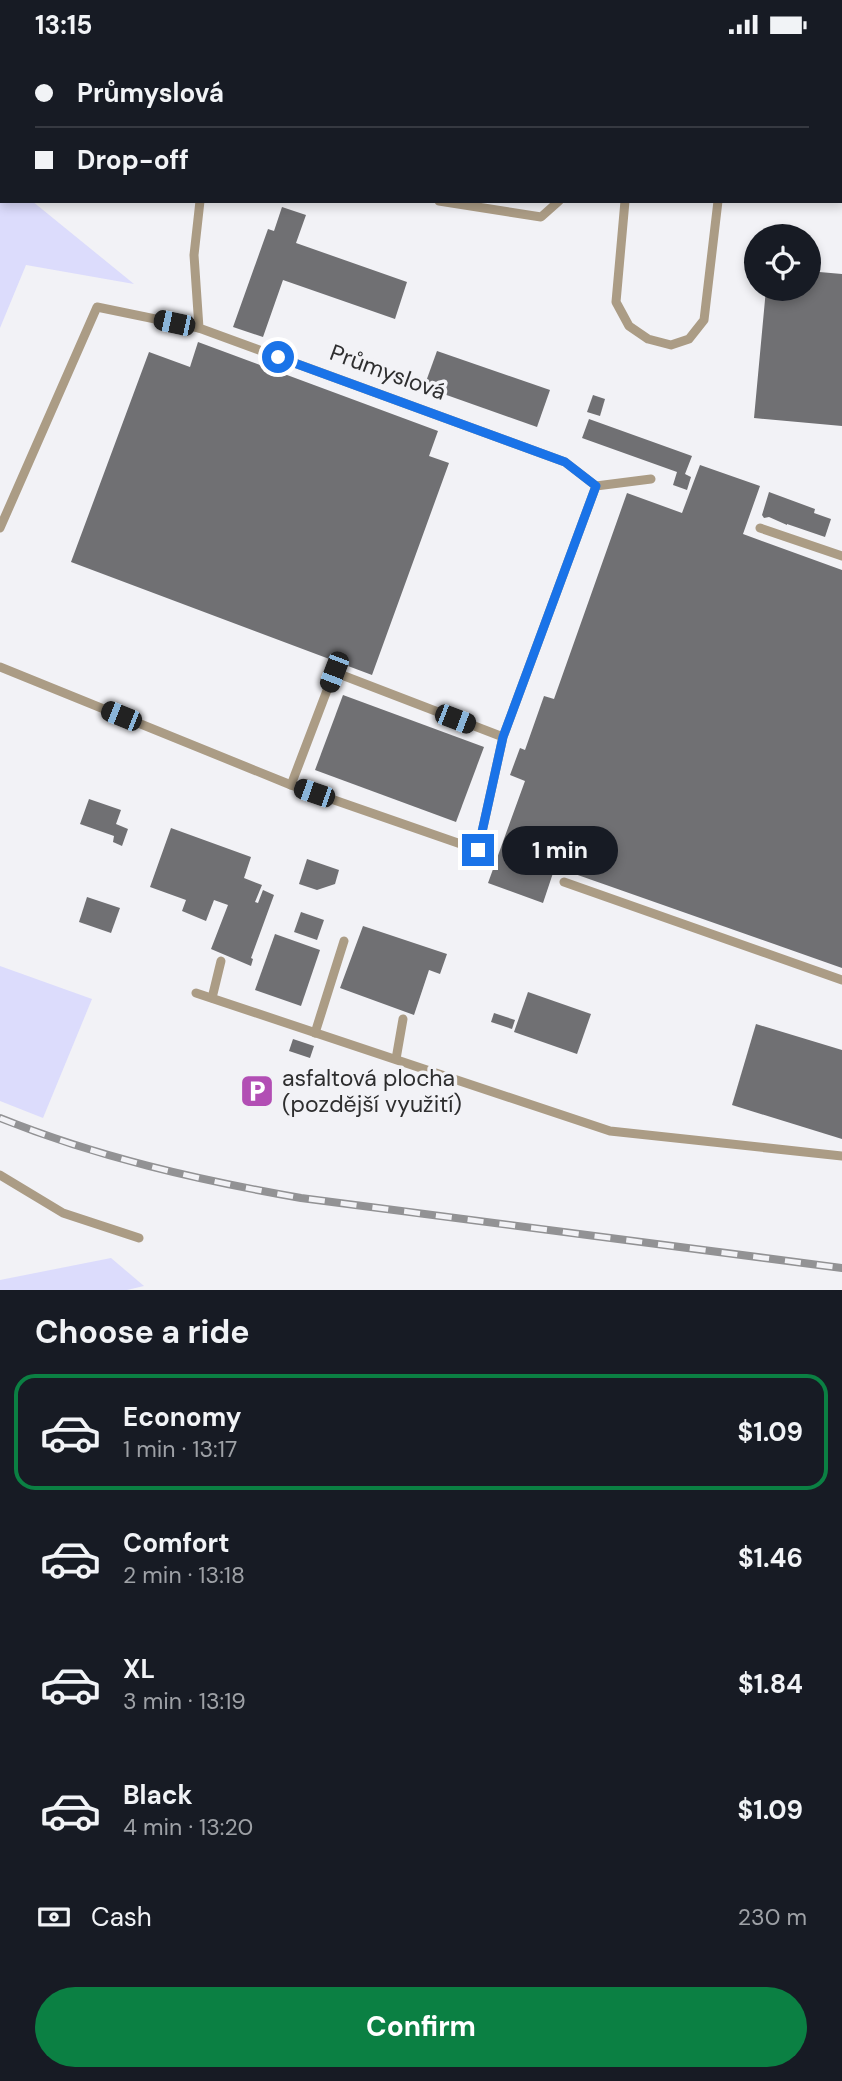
<!DOCTYPE html>
<meta charset="utf-8">
<style>
body{margin:0;font-family:"DM Sans",sans-serif;background:#242831;color:#f1f3f6;height:100vh;display:flex;flex-direction:column;font-size:26px;white-space:nowrap}
*{box-sizing:border-box;margin:0}
p{font-size:23px;color:#9ea1a6}
.icon{flex:none;width:38px;height:38px;fill:none;stroke:currentColor;stroke-width:2;stroke-linecap:round;stroke-linejoin:round}
.map{position:relative;height:1241px;overflow:hidden}
.details{display:flex;flex-direction:column;background:#171b24;flex:1}
.details>*{flex:none}
.top-card{position:absolute;left:0px;top:0px;width:844px;height:154px;box-shadow:0 4px 10px #0003;display:grid;align-content:center;height:154px;padding:0 35px;background:#171b24}
.controls{position:absolute;left:744px;top:175px;display:grid;gap:14px}
.controls a{display:grid;place-items:center;width:77px;height:77px;border-radius:50%;background:#171b24;box-shadow:0 4px 10px #0003;font-size:35px}
.end{position:absolute;width:32px;height:32px;margin:-16px;border:9px solid #1a73e8;background:#fff;box-shadow:0 0 0 4px #fff}
.from{border-radius:50%}
.bubble{position:absolute;height:49px;border-radius:24px;background:#171b24;box-shadow:0 4px 10px #0003;font-size:23px;font-weight:700;line-height:49px;text-align:center}
.car{position:absolute;width:21px;height:42px;margin:-21px -10px;border-radius:9px;box-shadow:0 0 5px 2px #0007;background:linear-gradient(#222 24%,#8ab4d8 0 40%,#222 0 76%,#8ab4d8 0 86%,#222 0)}
.top-card b{display:flex;align-items:center;gap:24px;height:66px;font-size:26px}
.top-card b+b{border-top:2px solid #363941}
.top-card i{width:18px;height:18px;background:#f1f3f6}
ul{padding:0;list-style:none}
li{display:flex;align-items:center;gap:21px;height:116px;margin:0 14px 10px;padding:0 21px;border:4px solid transparent;border-radius:21px}
li div{flex:1}
li b{display:block;font-size:26px}
li em{font-style:normal;font-weight:700}
li.active{border-color:#0b8043}
li>.icon{width:63px;height:63px;stroke-width:1.5}
h2{padding:0 35px;font-size:32px;line-height:84px}
.pay{display:flex;align-items:center;gap:18px;height:77px;padding:0 35px;font-size:26px}
.pay p{margin-inline-start:auto}
.primary-button{display:flex;gap:14px;margin-top:auto;padding:14px 35px}
.primary-button a{flex:1;height:80px;border-radius:42px;background:#0b8043;color:#fff;font-size:28px;font-weight:700;line-height:80px;text-align:center}
.status{display:flex;justify-content:space-between;align-items:center;height:49px;padding:0 35px;background:#171b24;direction:ltr}
.status svg{height:19px;fill:currentColor}
.map>svg:first-child{display:block}
</style>
<div class="status"><b>13:15</b><svg viewBox="0 0 49 12"><path d="M0 12V9h3v3zM5 12V6h3v6zM10 12V3h3v9zM15 12V0h3v12zM26 1h20v11H26zM47 4h2v5h-2z"/></svg></div>
<div class="map">
<svg width="842" height="1241" viewBox="0 0 842 1241">
<rect width="100%" height="100%" fill="#f2f2f6"/>
<g fill="#dcdcfc">
<path d="M0,126L2,152H32L134,235L26,216L0,279Z"/>
<path d="M0,917L92,950L43,1069L0,1052Z"/>
<path d="M111,1209L144,1237L127,1241H0V1231Z"/>
</g>
<g fill="#707073">
<path d="M282,158L306,166L296,194L407,233L395,270L283,231L263,288L233,278L268,180L274,182Z"/>
<path d="M808,222L842,225V377L754,369L766,240H808Z"/>
<path d="M198,293L438,382L429,407L449,414L372,626L71,513L149,303L190,318Z"/>
<path d="M437,302L550,341L537,378L424,338Z"/>
<path d="M593,346L605,350L600,367L587,363Z"/>
<path d="M589,370L692,407L685,425L691,428L687,441L673,436L677,423L582,389Z"/>
<path d="M700,416L760,437L743,485L842,521V919L555,818L543,854L488,834L525,732L510,726L520,699L525,701L544,647L554,650L627,444L682,464Z"/>
<path d="M769,443L815,460L814,464L831,470L825,488L787,475V476L769,468L764,469L762,466Z"/>
<path d="M343,646L484,698L456,773L315,721Z"/>
<path d="M89,750L121,761L116,775L128,780L122,797L113,793L114,787L80,775Z"/>
<path d="M171,779L251,808L244,829L262,836L255,853L258,854L263,841L274,846L251,909L253,910L251,917L211,900L228,856L214,851L206,872L182,862L186,851L150,838Z"/>
<path d="M307,810L339,821L335,835L317,841L299,835Z"/>
<path d="M87,848L120,859L111,884L79,873Z"/>
<path d="M301,863L324,871L317,891L294,883Z"/>
<path d="M363,877L447,905L440,925L429,921L414,966L340,939Z"/>
<path d="M275,885L320,901L301,957L255,941Z"/>
<path d="M528,943L591,965L577,1005L514,983Z"/>
<path d="M494,964L515,971L512,980L491,973Z"/>
<path d="M756,975L842,1001V1090L732,1056Z"/>
<path d="M293,990L314,997L310,1009L289,1002Z"/>
</g>
<g fill="none" stroke-linecap="round" stroke-linejoin="round">
<g stroke="#ab9c85" stroke-width="9">
<path d="M7,0L8,2"/>
<path d="M79,2L81,0"/>
<path d="M354,2V0"/>
<path d="M0,56L2,54"/>
<path d="M200,152L194,206L199,279L565,413L596,437"/>
<path d="M439,152L541,168L559,152"/>
<path d="M625,152L616,253L629,277L648,290L671,296L689,290L704,271L718,152"/>
<path d="M0,479L97,258L199,279"/>
<path d="M760,479L842,507"/>
<path d="M0,618L291,736"/>
<path d="M503,688L334,623L291,736L478,801L503,688L596,437L651,430"/>
<path d="M564,833L842,931"/>
<path d="M196,944L610,1082L842,1107"/>
<path d="M212,949L221,912"/>
<path d="M315,984L344,892"/>
<path d="M396,1010L403,970"/>
<path d="M0,1126L63,1164L139,1189"/>
</g>
<g stroke="#ab9c85" stroke-width="18">
<path d="M214,0L215,2"/>
<path d="M430,0L450,2"/>
<path d="M283,2V0"/>
</g>
<g stroke="#929294" stroke-width="8">
<path id="rail" d="M0,1069C97,1108 198,1131 301,1149L842,1219"/>
</g>
<use href="#rail" stroke="#f2f2f6" stroke-width="5" stroke-dasharray="16" stroke-linecap="butt"/>
</g>
<g fill="none" stroke-linecap="round" stroke-linejoin="round">
<path stroke="#1a73e8" stroke-width="9" d="M278,308L565,413L596,437L503,688L478,801"/>
</g>
<defs>
<g id="parking-square" transform="scale(1.75)"><rect x="-9" y="-9" width="18" height="18" rx="4" fill="#b24eb4" stroke="#f2f2f6"/><path d="M-3.5-5.5H1a3.5 3.5 0 0 1 0 7H-1V5.5H-3.5ZM-1-3.4V-.6H.8a1.4 1.4 0 0 0 0-2.8Z" fill="#fff"/></g>
</defs>
<g fill-rule="evenodd">
<use href="#parking-square" x="257" y="1042"/>
</g>
<g text-anchor="middle" dominant-baseline="central" stroke-width="7" stroke-linejoin="round" paint-order="stroke">
<g font-size="23" fill="#2e2e2f" stroke="#f2f2f6">
<text transform="translate(388 323) rotate(20)">Průmyslová</text>
</g>
<g font-size="23" fill="#2e2e2f" stroke="#f2f2f6" text-anchor="start">
<text x="282" y="1029">asfaltová plocha<tspan x="282" dy="26">(pozdější využití)</tspan></text>
</g>
</g>
</svg>
<div class="controls">
<a><svg class="icon" aria-label="locate" viewBox="0 0 24 24"><circle cx="12" cy="12" r="6"/><path d="M12 2v4M12 18v4M2 12h4M18 12h4"/></svg></a>
</div>
<i class="end from" style="left:278px;top:308px"></i>
<i class="end" style="left:478px;top:801px"></i>
<div class="bubble" style="left:502px;top:777px;width:116px">1 min</div>
<i class="car" style="left:174px;top:274px;rotate:282deg"></i>
<i class="car" style="left:334px;top:623px;rotate:201deg"></i>
<i class="car" style="left:121px;top:667px;rotate:292deg"></i>
<i class="car" style="left:455px;top:670px;rotate:111deg"></i>
<i class="car" style="left:314px;top:744px;rotate:289deg"></i>
<div class="top-card">
<b><i class="from"></i>Průmyslová</b>
<b><i></i>Drop-off</b>
</div>
</div>
<section class="details">
<h2>Choose a ride</h2>
<ul>
<li class="active"><svg class="icon" aria-label="car" viewBox="0 0 24 24"><path d="M5 17H2v-5l4-1 3-4h7l3 4 3 1v5h-3M9 17h6M6 11h13"/><circle cx="7" cy="17" r="2"/><circle cx="17" cy="17" r="2"/></svg><div><b>Economy</b><p>1 min · 13:17</p></div><em>$1.09</em></li>
<li><svg class="icon" aria-label="car" viewBox="0 0 24 24"><path d="M5 17H2v-5l4-1 3-4h7l3 4 3 1v5h-3M9 17h6M6 11h13"/><circle cx="7" cy="17" r="2"/><circle cx="17" cy="17" r="2"/></svg><div><b>Comfort</b><p>2 min · 13:18</p></div><em>$1.46</em></li>
<li><svg class="icon" aria-label="car" viewBox="0 0 24 24"><path d="M5 17H2v-5l4-1 3-4h7l3 4 3 1v5h-3M9 17h6M6 11h13"/><circle cx="7" cy="17" r="2"/><circle cx="17" cy="17" r="2"/></svg><div><b>XL</b><p>3 min · 13:19</p></div><em>$1.84</em></li>
<li><svg class="icon" aria-label="car" viewBox="0 0 24 24"><path d="M5 17H2v-5l4-1 3-4h7l3 4 3 1v5h-3M9 17h6M6 11h13"/><circle cx="7" cy="17" r="2"/><circle cx="17" cy="17" r="2"/></svg><div><b>Black</b><p>4 min · 13:20</p></div><em>$1.09</em></li>
</ul>
<div class="pay"><svg class="icon" aria-label="cash" viewBox="0 0 24 24"><path d="M3 7h18v10H3z"/><circle cx="12" cy="12" r="2"/></svg>Cash<p>230 m</p></div>
<div class="primary-button"><a>Confirm</a></div>
</section>
